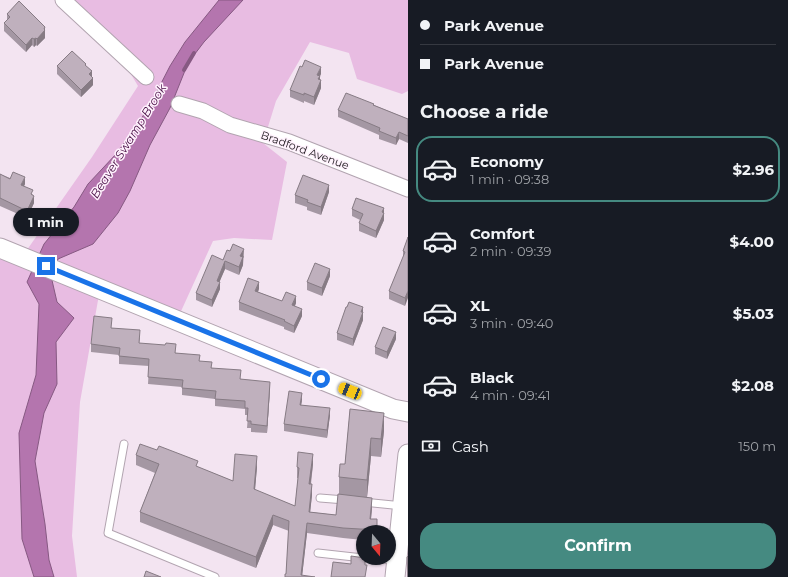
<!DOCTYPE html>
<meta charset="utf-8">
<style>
body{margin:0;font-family:Montserrat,sans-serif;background:#242831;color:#f1f3f6;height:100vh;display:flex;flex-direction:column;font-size:15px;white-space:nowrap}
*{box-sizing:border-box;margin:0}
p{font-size:13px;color:#9ea1a6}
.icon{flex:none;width:22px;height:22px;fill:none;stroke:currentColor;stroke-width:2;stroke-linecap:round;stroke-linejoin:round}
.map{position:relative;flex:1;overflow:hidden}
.drawer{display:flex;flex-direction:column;background:#171b24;width:380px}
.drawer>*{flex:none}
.banner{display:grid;align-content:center;height:88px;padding:0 12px;background:#171b24}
.needle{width:26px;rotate:161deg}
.fabs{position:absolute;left:356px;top:525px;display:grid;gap:8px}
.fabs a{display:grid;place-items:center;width:40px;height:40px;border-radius:50%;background:#171b24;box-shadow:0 1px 3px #0004;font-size:20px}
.end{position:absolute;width:18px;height:18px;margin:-9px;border:5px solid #1a73e8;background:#fff;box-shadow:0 0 0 2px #fff}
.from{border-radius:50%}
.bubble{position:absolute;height:28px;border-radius:14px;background:#171b24;box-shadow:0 1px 3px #0004;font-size:13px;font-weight:700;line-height:28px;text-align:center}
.car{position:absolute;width:12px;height:24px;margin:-12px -6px;border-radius:5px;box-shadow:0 0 3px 1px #0007;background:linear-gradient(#f5c518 24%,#345 0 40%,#f5c518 0 76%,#345 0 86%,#f5c518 0)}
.banner b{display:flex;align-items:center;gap:14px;height:38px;font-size:15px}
.banner b+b{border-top:1px solid #363941}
.banner i{width:10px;height:10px;background:#f1f3f6}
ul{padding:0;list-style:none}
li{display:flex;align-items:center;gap:12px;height:66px;margin:0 8px 6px;padding:0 4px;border:2px solid transparent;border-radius:16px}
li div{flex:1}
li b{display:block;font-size:15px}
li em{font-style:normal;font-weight:700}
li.on{border-color:#458a81}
li>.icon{width:36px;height:36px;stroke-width:1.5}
h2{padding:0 12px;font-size:18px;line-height:48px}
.pay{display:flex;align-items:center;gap:10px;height:44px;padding:0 12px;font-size:15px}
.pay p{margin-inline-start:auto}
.cta{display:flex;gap:8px;margin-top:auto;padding:8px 12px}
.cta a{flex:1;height:46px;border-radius:16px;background:#458a81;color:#fff;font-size:16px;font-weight:700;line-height:46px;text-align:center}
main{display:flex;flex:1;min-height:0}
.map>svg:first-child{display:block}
</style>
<main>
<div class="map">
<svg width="408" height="577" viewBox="0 0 408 577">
<rect width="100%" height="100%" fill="#f3e4f1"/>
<path fill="#e8bce2" d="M63,0H408V91L402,94L357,79L349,53L310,42L276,101L263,143L287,162L272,240L234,238L213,241L177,320L100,289L80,402L72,536L77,577H0V248L22,257L92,157L138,86L116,49Z"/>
<path fill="#b475ae" stroke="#865982" d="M219,0H243L204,42L188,63L170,108L150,145L130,191L118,213L93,244L58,259L51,276L57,302L74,318L56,342L57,384L44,413L35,461L45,524L49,560L54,577H34L22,539L19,433L36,375L39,304L27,282L44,244L74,207L88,184L117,153L138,124L151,103L170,66L185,42Z"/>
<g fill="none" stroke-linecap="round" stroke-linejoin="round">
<path stroke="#865982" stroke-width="4" d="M184,70L194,53"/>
<g stroke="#b2a4b0" stroke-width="9">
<g id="service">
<path d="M124,444L108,533L215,577"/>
<path d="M320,498L345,500"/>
<path d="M363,502L403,506"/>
<path d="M318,553L363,558"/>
<path d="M368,558L397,560"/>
</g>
</g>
<g stroke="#b2a4b0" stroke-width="17">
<g id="minor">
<path d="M63,0L146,77"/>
<path d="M179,104L203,111L230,125L289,142L408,189"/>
</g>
</g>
<g stroke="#b2a4b0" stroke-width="21">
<g id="tertiary">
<path d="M0,248L393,409L408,412"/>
<path d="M395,577L408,454"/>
</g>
</g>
<use href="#service" stroke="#fff" stroke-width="7"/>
<use href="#minor" stroke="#fff" stroke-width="15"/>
<use href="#tertiary" stroke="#fff" stroke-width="19"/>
</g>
<g fill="#a497a3">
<path d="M7,14L45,27V38L37,46L36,45L34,47L32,45L26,52L4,31V23L7,20Z"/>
<path d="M57,66H86L92,77L93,85L81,97L57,74Z"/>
<path d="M321,74L320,76V80L321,88L314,105L304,101V103L290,97V90Z"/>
<path d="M374,105L408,119V143L399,139L396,145L379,139V135L338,117V110Z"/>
<path d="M0,174L25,184L24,186L33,195L34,203L27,218L0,206Z"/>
<path d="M329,192L321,215L307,210V207L295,203V195Z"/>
<path d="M384,208V220L376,238L359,231V223L360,220L352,216V209Z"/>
<path d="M408,237L405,306L389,299V291L403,258V251Z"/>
<path d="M230,251L244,256L243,258V265L239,275L225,269L219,282L220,289L212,307L196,300V293Z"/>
<path d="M330,276L322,296L307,290V282Z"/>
<path d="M259,289L258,292L282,301L296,303L295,306L302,316L294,333L284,329V327L239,310V302Z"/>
<path d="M363,307V320L353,346L337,340V333Z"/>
<path d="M112,328L140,338L139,343L176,353L200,361L212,368L241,379L270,389L267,433L251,432V428H247L248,415H245V409L215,406V399L182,395V387L148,384L149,366L119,364V355L91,352V344Z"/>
<path d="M396,339L387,359L375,354V347Z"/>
<path d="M302,400L301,405L330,415L327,438L284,431V424Z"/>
<path d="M350,409L384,431L381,457L371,456L367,497L372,508L371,519H377V532H363V540L343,538L307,533L302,576L286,574L289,531L273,525L256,568L140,522V512L155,473L136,465V455L198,467L233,481L257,467L255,490L295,506L298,478H297V467L313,464L311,484L312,495L310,512L336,515L339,494V477L345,464Z"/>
<path d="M407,557L408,577H407Z"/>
</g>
<g fill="#867b84">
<path d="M45,27V38L37,46V39Z"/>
<path d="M32,38V45L26,52V45Z"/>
<path d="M36,38V45L34,47V39Z"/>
<path d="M321,67V74L320,76V83L317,75Z"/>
<path d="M92,71V79L93,78V85L81,97V90L89,74Z"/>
<path d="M321,80V88L314,105V97Z"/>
<path d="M399,132V139L396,145V138Z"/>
<path d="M25,177V184L21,192V185Z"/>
<path d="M329,185V192L321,215V207Z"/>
<path d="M34,196V203L27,218V211Z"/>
<path d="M384,208V220L376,238V231Z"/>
<path d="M244,249L243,265L239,275V267L240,256Z"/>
<path d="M225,261V269L217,288V281Z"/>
<path d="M330,269V276L322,296V288Z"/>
<path d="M220,282V289L212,307V300Z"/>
<path d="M259,282V289L255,298V291Z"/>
<path d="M408,291V298L405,306V298Z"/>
<path d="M296,296V303L292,312V305Z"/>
<path d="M363,307V320L353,346V339Z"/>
<path d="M302,309V316L294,333V326Z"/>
<path d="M396,332V339L387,359V352Z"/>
<path d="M270,382V389L267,433V426Z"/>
<path d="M302,393V400L300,412V405Z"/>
<path d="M330,408V415L327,438V430Z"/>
<path d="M384,413V431L381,457V439Z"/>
<path d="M371,438V456L367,497V480Z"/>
<path d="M313,454V464L309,495V484Z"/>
<path d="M257,456V467L254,500V489Z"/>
<path d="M312,484V495L309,523V512Z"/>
<path d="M372,498V508L370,529V519Z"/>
<path d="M273,515V525L256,568V557Z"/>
<path d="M307,523V533L302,577H301Z"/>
</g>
<g fill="#bfb0bd" stroke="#867b84">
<path d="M19,1L45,27L44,29L45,30L37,39L36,38L34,39L32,38L26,45L4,23L10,17L7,14Z"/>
<path d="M72,51L86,64L85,65L92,71L89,74L93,78L81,90L57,66Z"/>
<path d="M305,60L321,67L317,75L320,76L318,79L321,80L314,97L304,93V95L290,90L300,66L302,67Z"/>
<path d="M346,93L374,104L373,105L408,119V136L399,132L396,138L379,131L380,128L338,110Z"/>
<path d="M13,172L25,177L21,185L33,190L31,194L34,196L27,211L0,198V174L10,179Z"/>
<path d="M303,175L329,185L321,207L307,202L308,200L295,195Z"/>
<path d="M356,198L384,208L382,212L384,213L376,231L359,223L363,214L352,209Z"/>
<path d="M408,237V291L405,298L389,291L405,252L403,251Z"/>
<path d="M233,244L244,249L240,256L243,257L239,267L225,261L217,281L220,282L212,300L196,293L212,255L223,260L227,250L230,251Z"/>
<path d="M315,263L330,269L322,288L307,282Z"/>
<path d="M248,278L259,282L255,291L282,301L286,292L296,296L292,305L302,309L294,326L284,321L285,320L239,302Z"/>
<path d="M349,302L363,307L361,312H363L353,339L337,333L346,307H347Z"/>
<path d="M94,316L112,318L111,328L140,330L139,343L165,345L166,343L176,344L175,353L200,355L199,361L212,362L211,368L241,370L240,379L270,382L267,426L251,424V421H247L248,408H245V401L215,399L216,391L182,388L183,380L148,377L149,359L119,356L120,348L91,344Z"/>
<path d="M383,327L396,332L387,352L375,347Z"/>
<path d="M289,391L302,393L300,405L330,408L327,430L284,424Z"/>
<path d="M350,409L384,413L381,439L371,438L367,480L339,477L340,464H345Z"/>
<path d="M140,444L157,450L159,446L198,461L196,466L233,481L235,454L257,456L254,489L295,506L299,468L297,467L298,452L313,454L309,484H312L309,512L336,515L338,494L372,498L370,519H377V530L343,528L307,523L301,575L315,577H285V574H286L289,521L273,515L256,557L140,512L159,464L136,455Z"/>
<path d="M351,556L365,558V565H367L365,577H331L333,562L351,564Z"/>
<path d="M408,556V577L407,557Z"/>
<path d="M146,571L161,577H144Z"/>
</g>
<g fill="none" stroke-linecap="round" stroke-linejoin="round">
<path stroke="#1a73e8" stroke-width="5" d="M46,266L321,379"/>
</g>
<g text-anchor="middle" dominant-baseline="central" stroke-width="3" stroke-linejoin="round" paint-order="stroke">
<g font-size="11" fill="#1c171c" stroke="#fff2fd">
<text transform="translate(305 150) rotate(20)">Bradford Avenue</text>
</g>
<g font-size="12" font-style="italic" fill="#490f46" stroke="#fff2fd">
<text transform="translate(128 141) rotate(-58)">Beaver Swamp Brook</text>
</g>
</g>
</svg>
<div class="fabs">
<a><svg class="needle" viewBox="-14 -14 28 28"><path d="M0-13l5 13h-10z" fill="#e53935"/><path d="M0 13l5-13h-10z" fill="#9ea1a6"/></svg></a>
</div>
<i class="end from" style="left:321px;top:379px"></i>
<i class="end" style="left:46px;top:266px"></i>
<div class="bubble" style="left:13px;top:208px;width:66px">1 min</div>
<i class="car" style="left:350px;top:391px;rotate:292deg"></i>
</div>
<section class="drawer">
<div class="banner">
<b><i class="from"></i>Park Avenue</b>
<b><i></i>Park Avenue</b>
</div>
<h2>Choose a ride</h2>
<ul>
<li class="on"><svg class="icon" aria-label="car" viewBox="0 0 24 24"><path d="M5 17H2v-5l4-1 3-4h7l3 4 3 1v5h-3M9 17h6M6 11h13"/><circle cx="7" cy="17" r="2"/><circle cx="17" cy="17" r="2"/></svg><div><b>Economy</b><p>1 min · 09:38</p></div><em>$2.96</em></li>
<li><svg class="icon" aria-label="car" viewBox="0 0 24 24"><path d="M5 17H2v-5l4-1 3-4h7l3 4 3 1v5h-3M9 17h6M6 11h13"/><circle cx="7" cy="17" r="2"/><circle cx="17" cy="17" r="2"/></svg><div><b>Comfort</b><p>2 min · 09:39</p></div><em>$4.00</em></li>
<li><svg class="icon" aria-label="car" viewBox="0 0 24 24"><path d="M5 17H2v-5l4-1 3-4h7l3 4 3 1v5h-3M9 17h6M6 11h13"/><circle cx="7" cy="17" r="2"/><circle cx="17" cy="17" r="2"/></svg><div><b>XL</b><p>3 min · 09:40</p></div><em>$5.03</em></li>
<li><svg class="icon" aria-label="car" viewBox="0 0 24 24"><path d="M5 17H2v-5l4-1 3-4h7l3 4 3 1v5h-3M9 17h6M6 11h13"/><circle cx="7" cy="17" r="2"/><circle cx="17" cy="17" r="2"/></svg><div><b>Black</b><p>4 min · 09:41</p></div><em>$2.08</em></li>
</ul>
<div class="pay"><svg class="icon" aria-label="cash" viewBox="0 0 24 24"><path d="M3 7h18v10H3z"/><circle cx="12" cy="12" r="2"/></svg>Cash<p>150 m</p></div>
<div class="cta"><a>Confirm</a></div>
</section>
</main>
